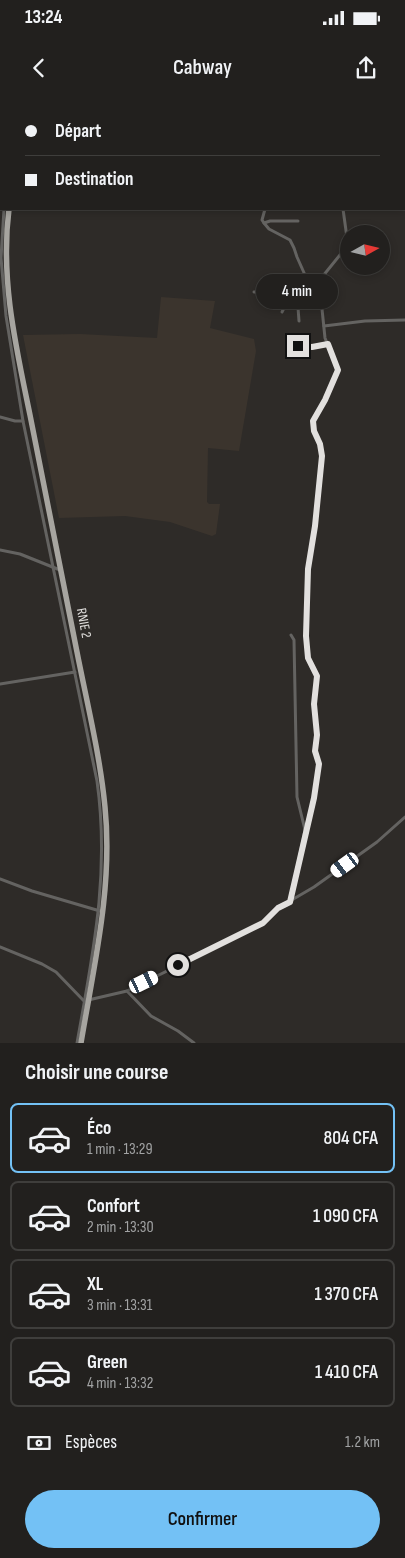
<!DOCTYPE html>
<html lang="fr">
<meta charset="utf-8">
<style>
body{margin:0;font-family:"Sofia Sans Condensed",sans-serif;background:#2a2827;color:#f1f3f6;height:100vh;display:flex;flex-direction:column;font-size:19px;white-space:nowrap}
*{box-sizing:border-box;margin:0}
p{font-size:16px;color:#a2a3a4}
.icon{flex:none;width:28px;height:28px;fill:none;stroke:currentColor;stroke-width:2;stroke-linecap:round;stroke-linejoin:round}
.map{position:relative;height:943px;overflow:hidden}
.drawer{display:flex;flex-direction:column;background:#22201e;flex:1}
.drawer>*{flex:none}
.hud{position:absolute;left:0px;top:0px;width:405px;height:110px;box-shadow:0 2px 8px #0003,0 0 0 1px #3f3e3c;display:grid;align-content:center;height:110px;padding:0 25px;background:#22201e}
.needle{width:32px;rotate:82deg}
.controls{position:absolute;left:340px;top:125px;display:grid;gap:10px}
.controls a{display:grid;place-items:center;width:50px;height:50px;border-radius:50%;background:#22201e;box-shadow:0 2px 8px #0003,0 0 0 1px #3f3e3c;font-size:25px}
.end{position:absolute;width:22px;height:22px;margin:-11px;border:6px solid #e2e0de;background:#111;box-shadow:0 0 0 2px #111}
.from{border-radius:50%}
.bubble{position:absolute;height:35px;border-radius:18px;background:#22201e;box-shadow:0 2px 8px #0003,0 0 0 1px #3f3e3c;font-size:16px;font-weight:600;line-height:35px;text-align:center}
.car{position:absolute;width:15px;height:30px;margin:-15px -8px;border-radius:6px;box-shadow:0 0 4px 1px #0007;background:linear-gradient(#fff 24%,#345 0 40%,#fff 0 76%,#345 0 86%,#fff 0)}
.hud b{display:flex;align-items:center;gap:18px;height:48px;font-size:19px}
.hud b+b{border-top:1px solid #3f3e3c}
.hud i{width:12px;height:12px;background:#f1f3f6}
ul{padding:0;list-style:none}
li{display:flex;align-items:center;gap:15px;height:70px;margin:0 10px 8px;padding:0 15px;border:2px solid #3f3e3c;border-radius:8px}
li div{flex:1}
li b{display:block;font-size:19px}
li em{font-style:normal;font-weight:600}
li.on{border-color:#73c1f5}
li>.icon{width:45px;height:45px;stroke-width:1.5}
h2{padding:0 25px;font-size:22px;line-height:60px}
.pay{display:flex;align-items:center;gap:12px;height:55px;padding:0 25px;font-size:19px}
.pay p{margin-inline-start:auto}
.action{display:flex;gap:10px;margin-top:auto;padding:10px 25px}
.action a{flex:1;height:58px;border-radius:30px;background:#73c1f5;color:#111;font-size:20px;font-weight:600;line-height:58px;text-align:center}
.status{display:flex;justify-content:space-between;align-items:center;height:35px;padding:0 25px;background:#22201e;direction:ltr}
.status svg{height:14px;fill:currentColor}
header{display:flex;justify-content:space-between;align-items:center;height:65px;padding:0 25px;background:#22201e;font-size:22px;font-weight:600}
.map>svg:first-child{display:block}
</style>
<div class="status"><b>13:24</b><svg viewBox="0 0 49 12"><path d="M0 12V9h3v3zM5 12V6h3v6zM10 12V3h3v9zM15 12V0h3v12zM26 1h20v11H26zM47 4h2v5h-2z"/></svg></div>
<header><svg class="icon" aria-label="back" viewBox="0 0 24 24"><path d="M15 5l-7 7 7 7"/></svg>Cabway<svg class="icon" aria-label="share" viewBox="0 0 24 24"><path d="M12 15V3M7 8l5-5 5 5M5 13v7h14v-7"/></svg></header>
<div class="map">
<svg width="405" height="943" viewBox="0 0 405 943">
<rect width="100%" height="100%" fill="#2e2b28"/>
<path fill="#3b342d" d="M161,197L215,201L210,228L254,239L256,251L239,351L208,348L207,402L209,404H220L216,434L212,436L170,422L125,416L59,418L23,235L80,234L157,238Z"/>
<g fill="none" stroke-linecap="round" stroke-linejoin="round">
<g stroke="#646361" stroke-width="3">
<path d="M65,0L67,1"/>
<path d="M313,0V1"/>
<path d="M162,1L163,0"/>
<path d="M245,1V0"/>
<path d="M0,63H1"/>
<path d="M4,109L1,158L6,216L23,321L97,681C110,774 93,853 77,943"/>
<path d="M265,109L262,120L264,123L270,121H298"/>
<path d="M264,123L269,129L290,140L294,148L297,157L305,175L313,188L315,196L322,209L325,238L338,270L325,300L313,321L314,331L320,344L322,356L315,426L308,469L306,537L308,558L317,576L314,604L317,635L315,651L319,664L314,698L305,730"/>
<path d="M316,186L331,188"/>
<path d="M254,192L300,194L310,192L348,145L343,109"/>
<path d="M269,193L270,181"/>
<path d="M297,194L299,221"/>
<path d="M282,212L284,208L283,193"/>
<path d="M324,226L365,221L405,220"/>
<path d="M298,246L312,247L328,244"/>
<path d="M0,317L15,321H23"/>
<path d="M0,450L20,454L60,470"/>
<path d="M0,584L75,572"/>
<path d="M0,779L32,791L100,811"/>
<path d="M290,801L305,730L297,697L294,540L291,535"/>
<path d="M0,847L42,864L56,872L84,901L127,891L263,823L278,808L314,787L377,742L405,717"/>
<path d="M127,891L151,916L178,931L194,943"/>
</g>
<g stroke="#a7a5a0" stroke-width="5.5">
<path d="M41,1L42,0"/>
<path d="M9,109C0,179 16,247 30,315C45,394 61,473 77,552C87,603 100,655 105,707C113,787 94,865 81,943"/>
</g>
</g>
<g fill="none" stroke-linecap="round" stroke-linejoin="round">
<path stroke="#e2e0de" stroke-width="6" d="M178,865L263,823L278,808L290,802L314,698L319,664L315,651L317,635L314,604L317,576L308,558L306,536L308,469L315,426L322,356L320,344L314,331L313,321L325,300L338,270L328,244L312,247L298,246"/>
</g>
<g text-anchor="middle" dominant-baseline="central" stroke-width="4" stroke-linejoin="round" paint-order="stroke">
<g font-size="14" fill="#e2e0de" stroke="#2e2b28">
<text transform="translate(84 523) rotate(79)">RNIE 2</text>
</g>
</g>
</svg>
<div class="controls">
<a><svg class="needle" viewBox="-14 -14 28 28"><path d="M0-13l5 13h-10z" fill="#e53935"/><path d="M0 13l5-13h-10z" fill="#a2a3a4"/></svg></a>
</div>
<i class="end from" style="left:178px;top:865px"></i>
<i class="end" style="left:298px;top:246px"></i>
<div class="bubble" style="left:256px;top:174px;width:82px">4 min</div>
<i class="car" style="left:345px;top:765px;rotate:234deg"></i>
<i class="car" style="left:144px;top:882px;rotate:64deg"></i>
<div class="hud">
<b><i class="from"></i>Départ</b>
<b><i></i>Destination</b>
</div>
</div>
<section class="drawer">
<h2>Choisir une course</h2>
<ul>
<li class="on"><svg class="icon" aria-label="car" viewBox="0 0 24 24"><path d="M5 17H2v-5l4-1 3-4h7l3 4 3 1v5h-3M9 17h6M6 11h13"/><circle cx="7" cy="17" r="2"/><circle cx="17" cy="17" r="2"/></svg><div><b>Éco</b><p>1 min · 13:29</p></div><em>804 CFA</em></li>
<li><svg class="icon" aria-label="car" viewBox="0 0 24 24"><path d="M5 17H2v-5l4-1 3-4h7l3 4 3 1v5h-3M9 17h6M6 11h13"/><circle cx="7" cy="17" r="2"/><circle cx="17" cy="17" r="2"/></svg><div><b>Confort</b><p>2 min · 13:30</p></div><em>1 090 CFA</em></li>
<li><svg class="icon" aria-label="car" viewBox="0 0 24 24"><path d="M5 17H2v-5l4-1 3-4h7l3 4 3 1v5h-3M9 17h6M6 11h13"/><circle cx="7" cy="17" r="2"/><circle cx="17" cy="17" r="2"/></svg><div><b>XL</b><p>3 min · 13:31</p></div><em>1 370 CFA</em></li>
<li><svg class="icon" aria-label="car" viewBox="0 0 24 24"><path d="M5 17H2v-5l4-1 3-4h7l3 4 3 1v5h-3M9 17h6M6 11h13"/><circle cx="7" cy="17" r="2"/><circle cx="17" cy="17" r="2"/></svg><div><b>Green</b><p>4 min · 13:32</p></div><em>1 410 CFA</em></li>
</ul>
<div class="pay"><svg class="icon" aria-label="cash" viewBox="0 0 24 24"><path d="M3 7h18v10H3z"/><circle cx="12" cy="12" r="2"/></svg>Espèces<p>1.2 km</p></div>
<div class="action"><a>Confirmer</a></div>
</section>
